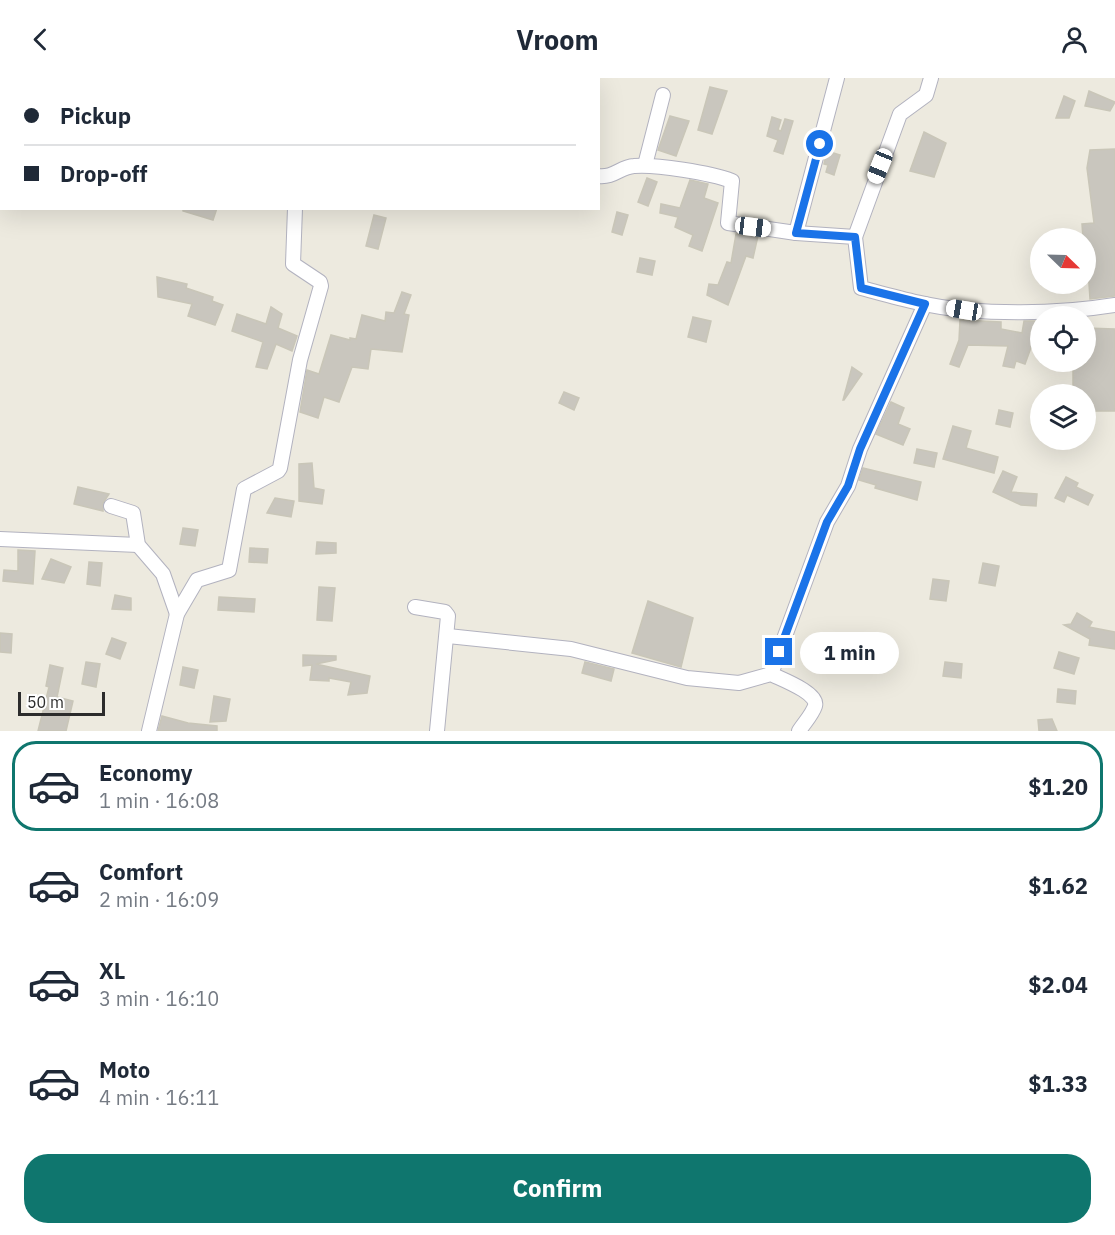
<!DOCTYPE html>
<meta charset="utf-8">
<style>
body{margin:0;font-family:"IBM Plex Sans",sans-serif;background:#f6f6f7;color:#1f2937;height:100vh;display:flex;flex-direction:column;font-size:22px;white-space:nowrap}
*{box-sizing:border-box;margin:0}
p{font-size:20px;color:#747a83}
.icon{flex:none;width:33px;height:33px;fill:none;stroke:currentColor;stroke-width:2;stroke-linecap:round;stroke-linejoin:round}
.map{position:relative;height:653px;overflow:hidden}
.side{display:flex;flex-direction:column;background:#fff;flex:1}
.side>*{flex:none}
.top-card{position:absolute;left:0px;top:0px;width:600px;height:132px;box-shadow:0 6px 24px #0002;display:grid;align-content:center;height:132px;padding:0 24px;background:#fff}
.needle{width:39px;rotate:113deg}
.tools{position:absolute;left:1030px;top:150px;display:grid;gap:12px}
.tools a{display:grid;place-items:center;width:66px;height:66px;border-radius:50%;background:#fff;box-shadow:0 6px 24px #0002;font-size:30px}
.scale{position:absolute;left:18px;bottom:15px;width:87px;box-sizing:border-box;padding-left:6px;border:3px solid #2c2c2c;border-top:0;font-size:16px;line-height:21px;white-space:nowrap;color:#2c2c2c;-webkit-text-stroke:4px #fff;paint-order:stroke}
.end{position:absolute;width:27px;height:27px;margin:-14px;border:8px solid #1a73e8;background:#fff;box-shadow:0 0 0 3px #fff}
.from{border-radius:50%}
.bubble{position:absolute;height:42px;border-radius:21px;background:#fff;box-shadow:0 6px 24px #0002;font-size:20px;font-weight:700;line-height:42px;text-align:center}
.car{position:absolute;width:18px;height:36px;margin:-18px -9px;border-radius:8px;box-shadow:0 0 4px 2px #0007;background:linear-gradient(#fff 24%,#345 0 40%,#fff 0 76%,#345 0 86%,#fff 0)}
.top-card b{display:flex;align-items:center;gap:21px;height:57px;font-size:22px}
.top-card b+b{border-top:2px solid #e0e1e3}
.top-card i{width:15px;height:15px;background:#1f2937}
ul{padding:10px 0 0;list-style:none}
li{display:flex;align-items:center;gap:18px;height:90px;margin:0 12px 9px;padding:0 12px;border:3px solid transparent;border-radius:24px}
li div{flex:1}
li b{display:block;font-size:22px}
li em{font-style:normal;font-weight:700}
li.on{border-color:#0f766e}
li>.icon{width:54px;height:54px;stroke-width:1.5}
.action{display:flex;gap:12px;margin-top:auto;padding:12px 24px}
.action a{flex:1;height:69px;border-radius:24px;background:#0f766e;color:#fff;font-size:24px;font-weight:700;line-height:69px;text-align:center}
header{display:flex;justify-content:space-between;align-items:center;height:78px;padding:0 24px;background:#fff;font-size:27px;font-weight:700}
.map>svg:first-child{display:block}
</style>
<header><svg class="icon" aria-label="back" viewBox="0 0 24 24"><path d="M15 5l-7 7 7 7"/></svg>Vroom<svg class="icon" aria-label="person" viewBox="0 0 24 24"><circle cx="12" cy="8" r="4"/><path d="M4 21q1-7 8-7t8 7"/></svg></header>
<div class="map">
<svg width="1115" height="653" viewBox="0 0 1115 653">
<rect width="100%" height="100%" fill="#edeadf"/>
<g fill="#c9c6be" stroke="#c9c6b8" stroke-width="1.5">
<path d="M710,9L727,13L712,56L698,52Z"/>
<path d="M1089,13L1115,24L1110,33L1085,28Z"/>
<path d="M1064,18L1075,23L1069,40H1056Z"/>
<path d="M670,38L689,43L676,78L658,72Z"/>
<path d="M772,39L781,42L778,52L781,53L785,41L793,43L783,76L774,73L778,62L767,58Z"/>
<path d="M924,54L946,65L934,99L910,93Z"/>
<path d="M1115,71V218L1090,221L1086,160H1083L1082,146L1094,145L1087,90L1090,72Z"/>
<path d="M827,73L840,77L834,97L826,94L828,87L824,86Z"/>
<path d="M647,100L657,104L648,128L638,124Z"/>
<path d="M690,102L708,106L704,120L718,125L702,173L689,168L693,157L675,149L678,139L660,135L661,126L680,130Z"/>
<path d="M183,130H217L213,142L183,133Z"/>
<path d="M617,134L628,137L622,157L612,154Z"/>
<path d="M374,137L386,140L378,171L366,168Z"/>
<path d="M736,156L758,158L753,180L746,178L728,227L707,217L709,206L718,207L727,184L731,185Z"/>
<path d="M640,180L655,183L652,197L637,194Z"/>
<path d="M157,199L187,206L186,210L213,219L212,223L223,227L215,247L188,238L192,226L158,219Z"/>
<path d="M402,214L411,217L404,236L409,237L402,274L371,271L368,291L352,289L339,324L324,319L318,340L300,334L307,292L319,296L331,257L350,262V260L356,261L362,237L385,243L386,234L394,235Z"/>
<path d="M271,229L282,236L278,250L297,258L292,273L276,266L267,291L256,289L263,264L232,253L237,236L266,246Z"/>
<path d="M693,239L711,243L706,264L688,259Z"/>
<path d="M960,242L1001,244V251L1022,255L1024,243H1041V265L1033,264L1025,286L1016,283L1014,290L1003,288L1008,268L968,267L959,289L950,286L959,262Z"/>
<path d="M1086,250L1115,251V333H1086V316H1073V284H1086Z"/>
<path d="M852,289L862,296L844,322H843Z"/>
<path d="M564,314L579,320L574,332L559,325Z"/>
<path d="M891,324L904,330L898,346L910,351L903,367L876,356Z"/>
<path d="M999,332L1013,335L1010,349L996,346Z"/>
<path d="M953,348L971,353L966,370L998,379L994,395L943,381Z"/>
<path d="M917,371L937,375L934,389L914,385Z"/>
<path d="M312,385L314,410L324,412L322,426L299,423V386Z"/>
<path d="M863,390L921,404L917,422L875,410L876,407L859,402Z"/>
<path d="M1003,393L1017,399L1011,414L1037,416L1036,428L1021,427L993,414Z"/>
<path d="M1066,399L1078,405L1076,409L1093,417L1088,427L1067,417L1064,424L1055,420Z"/>
<path d="M78,409L109,416L103,425V433L74,426Z"/>
<path d="M275,420L294,423L291,439L267,435Z"/>
<path d="M183,450L198,452L195,468L180,466Z"/>
<path d="M317,464L336,465V475L316,476Z"/>
<path d="M250,470L268,471L267,485L249,484Z"/>
<path d="M18,472L35,473L33,506L3,503L4,492L18,493Z"/>
<path d="M51,481L71,489L64,505L42,501Z"/>
<path d="M89,484L102,485L100,508L87,506Z"/>
<path d="M983,485L999,488L995,508L979,505Z"/>
<path d="M933,501L949,503L946,523L930,521Z"/>
<path d="M319,509L335,510L332,543L317,542Z"/>
<path d="M115,517L131,520V532L112,531Z"/>
<path d="M219,519L255,521L254,534L218,532Z"/>
<path d="M648,523L693,540L681,589L632,575Z"/>
<path d="M1077,535L1092,544L1089,549L1115,554V571L1089,567L1090,561L1064,547L1071,546Z"/>
<path d="M0,555L12,556L11,575L0,574Z"/>
<path d="M112,560L126,565L120,581L106,576Z"/>
<path d="M1059,574L1079,580L1074,596L1054,590Z"/>
<path d="M303,577L336,578V582L316,586L370,598L367,615L348,617L351,604L329,600V603L310,602L312,587L303,588Z"/>
<path d="M86,584L100,586L96,609L82,606Z"/>
<path d="M585,584L614,591L611,603L582,595Z"/>
<path d="M945,584L962,586L961,600L943,598Z"/>
<path d="M50,587L63,590L57,619L73,623L66,653H38L49,609L46,608Z"/>
<path d="M183,589L198,592L194,610L180,607Z"/>
<path d="M1058,611L1076,613L1075,626L1057,624Z"/>
<path d="M214,618L230,621L226,643L210,644Z"/>
<path d="M162,638L188,645L217,648V653H158Z"/>
<path d="M1052,641L1057,653H1039L1038,642Z"/>
</g>
<g fill="none" stroke-linecap="round" stroke-linejoin="round">
<g stroke="#b2b2bf" stroke-width="16">
<g id="minor">
<path d="M300,2L301,0"/>
<path d="M541,2L542,0"/>
<path d="M0,54H2"/>
<path d="M645,87L663,17"/>
<path d="M598,98C614,100 620,89 634,88C655,86 711,95 732,103L728,145L796,155L855,159L861,210C895,219 929,229 964,232C1013,236 1066,235 1115,227"/>
<path d="M796,155L837,0"/>
<path d="M855,159L900,36L926,17L931,0"/>
<path d="M111,428L133,435L138,467L163,496L177,536"/>
<path d="M0,461L138,467"/>
<path d="M415,529L445,534L448,538L437,653"/>
<path d="M448,558L571,571L687,600L739,605L771,596C781,601 819,615 815,628C812,637 804,645 799,653"/>
<path d="M771,596L827,444L848,408L860,371L925,226"/>
<path d="M149,653L177,536L197,502L229,492L244,411L278,393L280,390L300,282L321,208L320,204L293,186L295,130"/>
</g>
</g>
<use href="#minor" stroke="#fff" stroke-width="14"/>
</g>
<g fill="none" stroke-linecap="round" stroke-linejoin="round">
<path stroke="#1a73e8" stroke-width="8" d="M779,574L827,444L848,408L860,371L925,226L861,210L855,159L796,155L820,66"/>
</g>
</svg>
<div class="tools">
<a><svg class="needle" viewBox="-14 -14 28 28"><path d="M0-13l5 13h-10z" fill="#e53935"/><path d="M0 13l5-13h-10z" fill="#747a83"/></svg></a>
<a><svg class="icon" aria-label="locate" viewBox="0 0 24 24"><circle cx="12" cy="12" r="6"/><path d="M12 2v4M12 18v4M2 12h4M18 12h4"/></svg></a>
<a><svg class="icon" aria-label="layers" viewBox="0 0 24 24"><path d="M12 4l9 5-9 5-9-5zM3 14l9 5 9-5"/></svg></a>
</div>
<div class="scale">50 m</div>
<i class="end from" style="left:820px;top:66px"></i>
<i class="end" style="left:779px;top:574px"></i>
<div class="bubble" style="left:800px;top:554px;width:99px">1 min</div>
<i class="car" style="left:880px;top:88px;rotate:202deg"></i>
<i class="car" style="left:753px;top:149px;rotate:97deg"></i>
<i class="car" style="left:964px;top:232px;rotate:279deg"></i>
<div class="top-card">
<b><i class="from"></i>Pickup</b>
<b><i></i>Drop-off</b>
</div>
</div>
<section class="side">
<ul>
<li class="on"><svg class="icon" aria-label="car" viewBox="0 0 24 24"><path d="M5 17H2v-5l4-1 3-4h7l3 4 3 1v5h-3M9 17h6M6 11h13"/><circle cx="7" cy="17" r="2"/><circle cx="17" cy="17" r="2"/></svg><div><b>Economy</b><p>1 min · 16:08</p></div><em>$1.20</em></li>
<li><svg class="icon" aria-label="car" viewBox="0 0 24 24"><path d="M5 17H2v-5l4-1 3-4h7l3 4 3 1v5h-3M9 17h6M6 11h13"/><circle cx="7" cy="17" r="2"/><circle cx="17" cy="17" r="2"/></svg><div><b>Comfort</b><p>2 min · 16:09</p></div><em>$1.62</em></li>
<li><svg class="icon" aria-label="car" viewBox="0 0 24 24"><path d="M5 17H2v-5l4-1 3-4h7l3 4 3 1v5h-3M9 17h6M6 11h13"/><circle cx="7" cy="17" r="2"/><circle cx="17" cy="17" r="2"/></svg><div><b>XL</b><p>3 min · 16:10</p></div><em>$2.04</em></li>
<li><svg class="icon" aria-label="car" viewBox="0 0 24 24"><path d="M5 17H2v-5l4-1 3-4h7l3 4 3 1v5h-3M9 17h6M6 11h13"/><circle cx="7" cy="17" r="2"/><circle cx="17" cy="17" r="2"/></svg><div><b>Moto</b><p>4 min · 16:11</p></div><em>$1.33</em></li>
</ul>
<div class="action"><a>Confirm</a></div>
</section>
